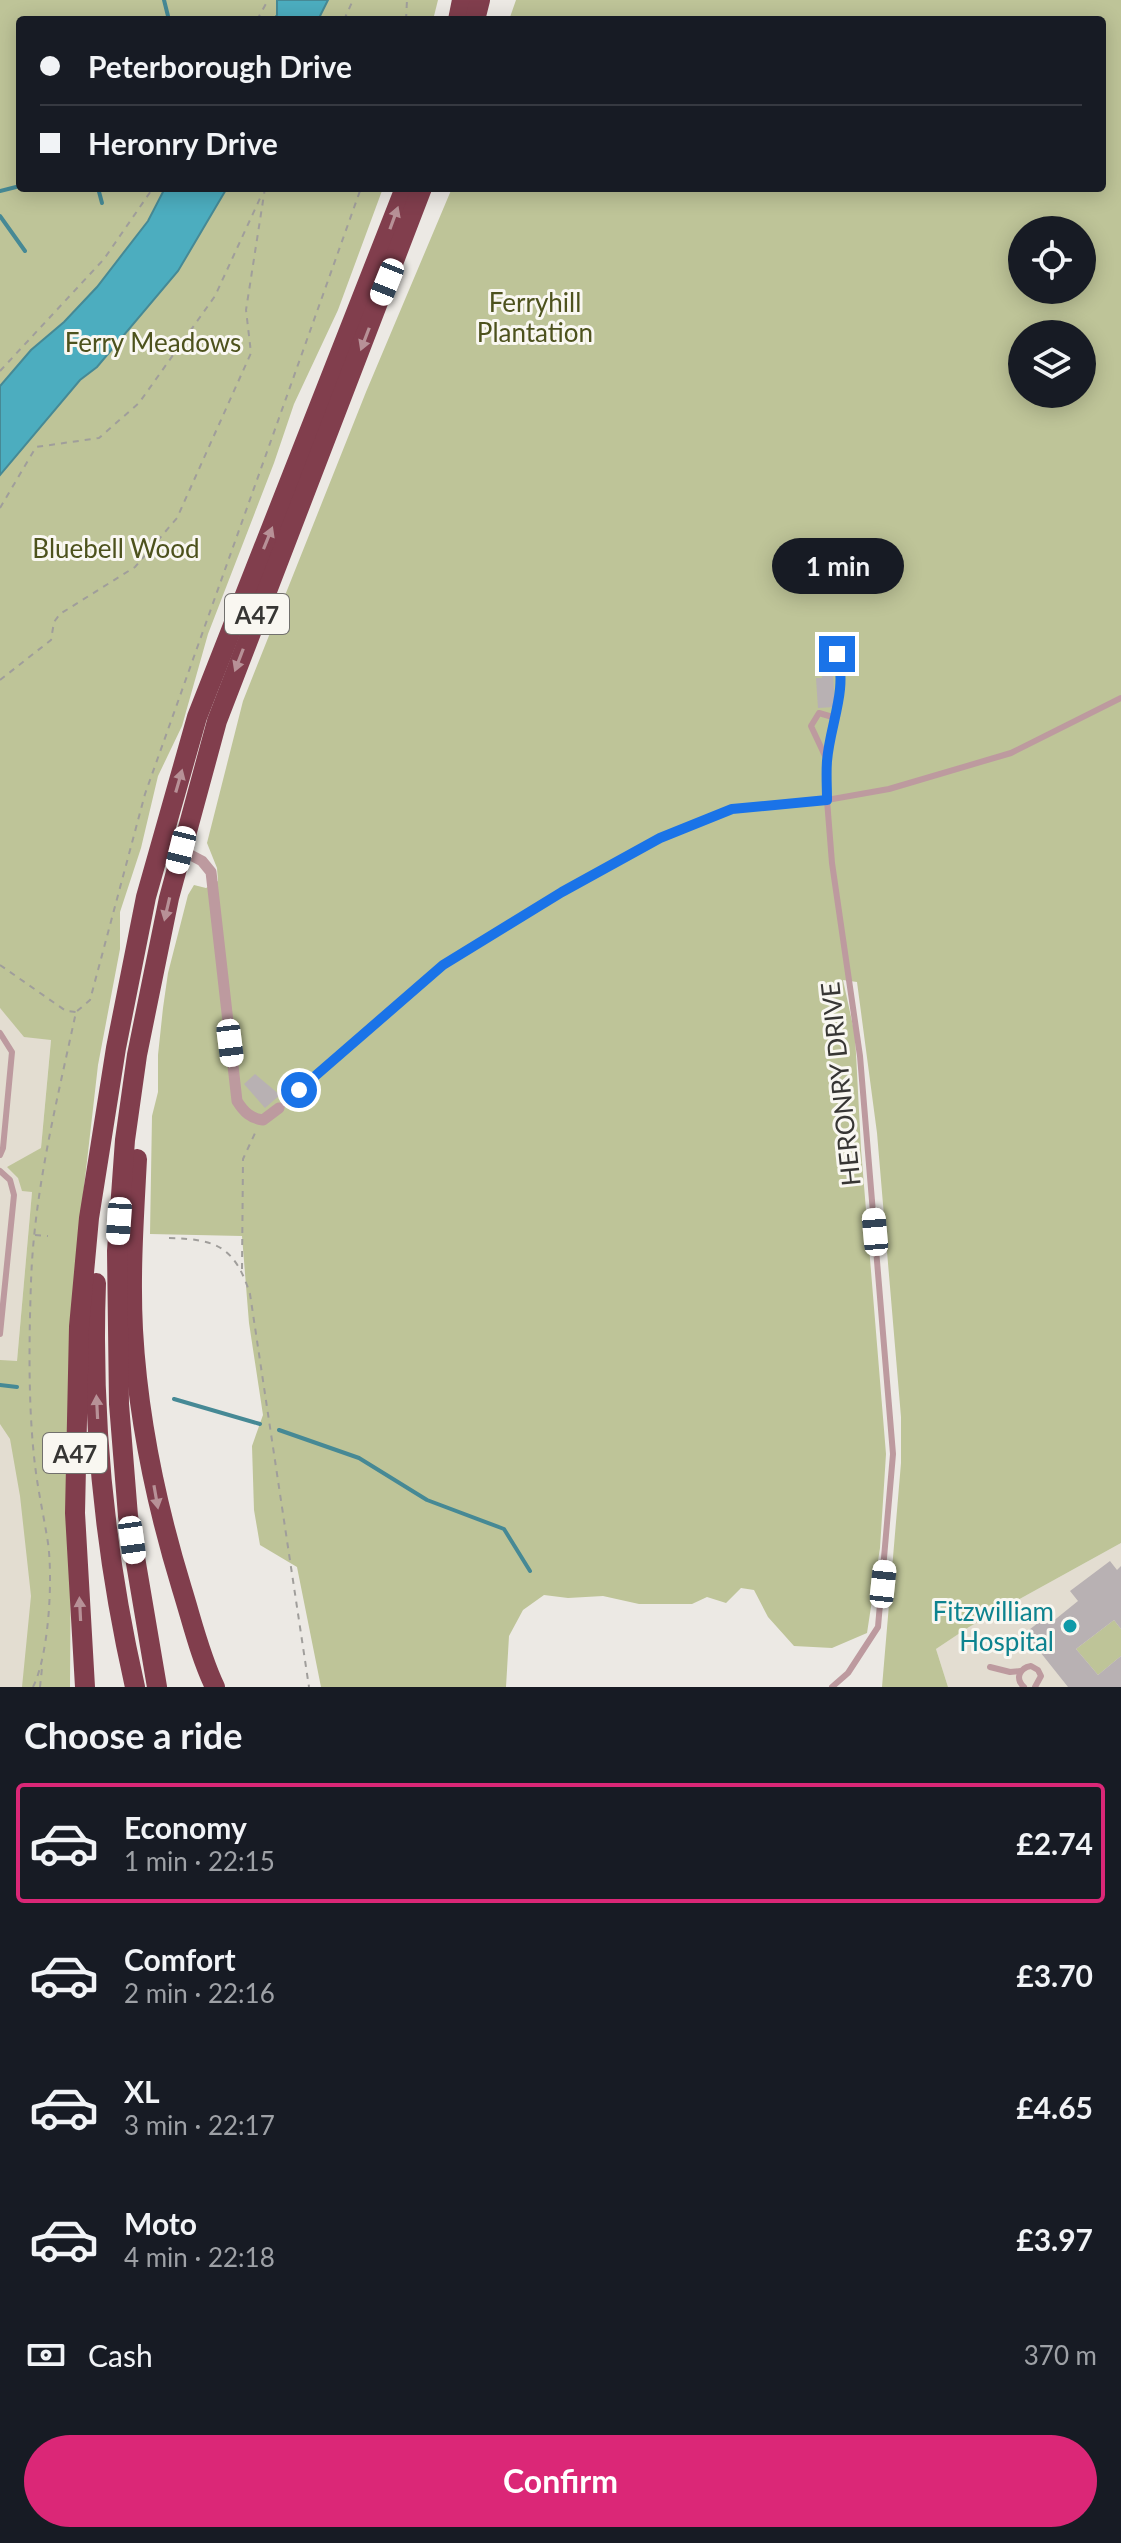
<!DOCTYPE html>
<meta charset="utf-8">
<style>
body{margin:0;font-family:Lato,sans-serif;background:#20242c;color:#f1f3f6;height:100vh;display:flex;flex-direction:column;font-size:30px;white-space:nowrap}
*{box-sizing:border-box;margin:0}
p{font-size:26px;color:#9ea1a6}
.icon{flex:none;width:44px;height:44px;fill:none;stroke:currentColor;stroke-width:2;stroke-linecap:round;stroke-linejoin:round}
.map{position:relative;height:1687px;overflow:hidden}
.details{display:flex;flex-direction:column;background:#171b24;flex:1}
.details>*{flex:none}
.banner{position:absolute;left:16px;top:16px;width:1090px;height:176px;border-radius:8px;box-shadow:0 4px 20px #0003;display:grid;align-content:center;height:176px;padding:0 24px;background:#171b24}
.buttons{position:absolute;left:1008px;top:216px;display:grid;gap:16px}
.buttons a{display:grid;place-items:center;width:88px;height:88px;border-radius:50%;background:#171b24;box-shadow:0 4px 20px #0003;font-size:40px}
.end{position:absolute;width:36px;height:36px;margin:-18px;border:10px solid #1a73e8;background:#fff;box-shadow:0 0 0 4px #fff}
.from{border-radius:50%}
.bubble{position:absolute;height:56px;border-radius:28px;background:#171b24;box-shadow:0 4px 20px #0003;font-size:26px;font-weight:700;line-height:56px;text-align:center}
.car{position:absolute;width:24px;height:48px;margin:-24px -12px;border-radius:10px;box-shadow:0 0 6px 2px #0007;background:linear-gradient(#fff 24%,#345 0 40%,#fff 0 76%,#345 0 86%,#fff 0)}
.banner b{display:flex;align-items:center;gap:28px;height:76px;font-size:30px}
.banner b+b{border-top:2px solid #363941}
.banner i{width:20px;height:20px;background:#f1f3f6}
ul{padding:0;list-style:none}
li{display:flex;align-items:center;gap:24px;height:120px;margin:0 16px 12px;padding:0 8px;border:4px solid transparent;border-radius:8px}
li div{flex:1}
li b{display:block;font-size:30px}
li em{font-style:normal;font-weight:700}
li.selected{border-color:#db2777}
li>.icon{width:72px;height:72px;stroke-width:1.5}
h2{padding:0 24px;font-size:36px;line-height:96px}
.pay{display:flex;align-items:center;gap:20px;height:88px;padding:0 24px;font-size:30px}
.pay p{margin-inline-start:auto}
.cta{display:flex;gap:16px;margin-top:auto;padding:16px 24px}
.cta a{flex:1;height:92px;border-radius:48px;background:#db2777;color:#fff;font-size:32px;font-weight:700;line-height:92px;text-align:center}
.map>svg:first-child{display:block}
</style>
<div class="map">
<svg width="1121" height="1687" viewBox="0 0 1121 1687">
<rect width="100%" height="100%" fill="#ece9e4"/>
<g fill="#e3ddd1">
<path d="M0,1008L7,1015L51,1039L41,1148L18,1178L32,1192L17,1361L37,1551L27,1687H0Z"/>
<path d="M1121,1543V1687H948L936,1649L969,1627Z"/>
</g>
<g fill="#bec498" fill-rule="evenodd">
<path d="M0,0H438L433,20H20V188H383L338,310L294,404L274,463L208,634L182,726L158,776L141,848L120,912V949L98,1065L83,1196L72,1372L70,1687H22L31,1596L20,1496L10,1439L0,1424V1360L17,1361L32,1192L22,1191L18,1178L7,1167L41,1148L51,1040L24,1037L0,1008Z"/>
<path d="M516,0H1121V1543L969,1627L936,1649L948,1687H882L901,1463V1417L877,1133L857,982L843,980L855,1035L861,1149L886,1454L880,1548L867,1633L832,1648L794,1646L768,1617L754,1590L741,1588L726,1603L707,1597L692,1604H639L603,1596L568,1598L544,1595L523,1610L509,1636L506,1687H321L297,1567L260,1545L254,1510L252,1446L263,1415L249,1323L242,1236L150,1234L152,1116L158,1092V1055L163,1008L168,973L188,895L194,885L206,888L218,881L217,868L207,843L243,701L366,392L452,188H1102V20H509ZM1022,230H1082V290H1022ZM1022,334H1082V394H1022Z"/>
<path d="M1114,1620L1121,1629V1656L1098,1675L1076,1649Z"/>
</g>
<g fill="#4cadbf" stroke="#468995" stroke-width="2">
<path d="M277,0H328L318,20H273L277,15Z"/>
<path d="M165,188H227L178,271L97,367L80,380L0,475V386L31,350L64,322L97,287L148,221Z"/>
</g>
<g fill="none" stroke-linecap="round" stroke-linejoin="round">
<g stroke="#468995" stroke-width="4">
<path d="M164,0L169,20"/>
<path d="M98,188L102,203"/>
<path d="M0,191L20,186"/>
<path d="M0,216L25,251"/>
<path d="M0,1385L17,1387"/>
<path d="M174,1399L260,1424"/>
<path d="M279,1430L359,1458L427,1500L504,1529L530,1571"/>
</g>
</g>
<g fill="#b8b1b3">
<path d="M821,656H832L835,707L818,708L816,678H822Z"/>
<path d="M255,1074L280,1095L265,1108L244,1084Z"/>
<path d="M1110,1561L1117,1570L1121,1566V1629L1114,1620L1076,1649L1098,1675L1121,1656V1687H1068L1025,1633L1047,1616L1052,1622L1078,1601L1070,1591Z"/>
</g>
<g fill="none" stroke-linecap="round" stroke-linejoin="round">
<g stroke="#a09e9b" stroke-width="2" stroke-dasharray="6 6" stroke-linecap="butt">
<path d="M257,20L268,0"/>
<path d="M344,20L353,0"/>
<path d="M406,20L407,0"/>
<path d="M0,371L104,259L153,188"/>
<path d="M0,508L36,447L99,438L139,403L215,296L262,194"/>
<path d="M0,680L51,640L54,622L60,614L135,567L177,518L251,353L246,310L265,188"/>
<path d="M0,965L66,1011L76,1012"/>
<path d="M35,1235L48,1236"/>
<path d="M169,1238C217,1239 235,1247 250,1294L309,1687"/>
<path d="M242,1269L243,1159L256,1131"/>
<path d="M33,1687C49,1655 53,1579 48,1543C44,1517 38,1491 35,1465C28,1408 29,1339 31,1282C34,1191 57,1101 76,1012L90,1000L145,794L361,188"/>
<path d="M40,1687L42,1668"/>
</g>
<g stroke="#bd9a9f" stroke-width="6">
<path d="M826,758L811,726L819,713L836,718"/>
<path d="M0,1033L12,1052L3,1148L0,1155"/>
<path d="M279,1108L443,965L562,892L660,838L732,809L827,800L889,789L1011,753L1121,698"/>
<path d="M0,1171L10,1180L14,1195L0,1334"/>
<path d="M990,1667L1010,1672L1021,1671"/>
<path d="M832,1687L848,1673L878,1627L893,1454L860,1056L832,863L827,800V760L841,686V668L837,654"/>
<path d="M1024,1687C1015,1679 1019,1668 1031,1666L1038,1670L1041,1676L1035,1687"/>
</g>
<path stroke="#bd9a9f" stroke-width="11" d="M181,850L202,861L211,872L237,1101C244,1112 250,1118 263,1120L279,1108"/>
<g stroke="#813e4d" stroke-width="20">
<path d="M458,20L462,0"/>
<path d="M475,20L480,0"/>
<path d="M137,1159C134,1216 130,1273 133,1330C138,1419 156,1504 182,1589C192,1621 200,1656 215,1687"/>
<path d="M96,1283C91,1418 105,1555 135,1687"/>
<path d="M85,1687L75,1513L79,1327L89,1218L116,1048L146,897L197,717L405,188"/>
<path d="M157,1687L128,1516L119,1404L117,1251L125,1140L137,1055L169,898L217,721L422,188"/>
</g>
</g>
<defs><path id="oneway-solid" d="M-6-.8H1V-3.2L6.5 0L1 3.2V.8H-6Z" transform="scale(2)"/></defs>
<g fill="#b79197">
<use href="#oneway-solid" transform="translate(394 218) rotate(-70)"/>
<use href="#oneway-solid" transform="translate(365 339) rotate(111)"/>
<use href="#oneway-solid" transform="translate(268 538) rotate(-68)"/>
<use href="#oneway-solid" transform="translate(239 660) rotate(111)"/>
<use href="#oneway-solid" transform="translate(179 781) rotate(-74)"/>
<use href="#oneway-solid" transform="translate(167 909) rotate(103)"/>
<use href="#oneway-solid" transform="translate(97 1407) rotate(-93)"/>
<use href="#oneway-solid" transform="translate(156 1497) rotate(80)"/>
<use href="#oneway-solid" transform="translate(80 1609) rotate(-93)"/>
</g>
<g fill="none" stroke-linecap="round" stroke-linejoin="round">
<path stroke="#1a73e8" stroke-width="10" d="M299,1090L443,965L562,892L660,838L732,809L827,800C827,787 826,774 827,761C830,724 848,690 837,654"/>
</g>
<circle fill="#0f9aa8" stroke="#f9f7f1" stroke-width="3" cx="1070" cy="1626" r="8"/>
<g text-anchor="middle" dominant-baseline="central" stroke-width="6" stroke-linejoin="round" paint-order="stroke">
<g fill="#f9f7f1" stroke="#71706d" stroke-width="2">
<rect x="225" y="594" width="64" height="40" rx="6"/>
<rect x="43" y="1433" width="64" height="40" rx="6"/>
</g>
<g font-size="24" font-weight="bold" fill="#373634">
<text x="257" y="614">A47</text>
<text x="75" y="1453">A47</text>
</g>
<g font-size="26" fill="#4d521d" stroke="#f9f7f1">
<text x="535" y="302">Ferryhill<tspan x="535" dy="30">Plantation</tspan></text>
<text x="153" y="342">Ferry Meadows</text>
<text x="116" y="548">Bluebell Wood</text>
</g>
<g font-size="26" fill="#373634" stroke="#f9f7f1">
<text transform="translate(840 1084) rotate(-96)">HERONRY DRIVE</text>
</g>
<g font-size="26" fill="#0d838f" stroke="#f9f7f1" text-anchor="end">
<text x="1054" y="1611">Fitzwilliam<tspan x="1054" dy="30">Hospital</tspan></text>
</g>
</g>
</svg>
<div class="buttons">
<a><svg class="icon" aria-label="locate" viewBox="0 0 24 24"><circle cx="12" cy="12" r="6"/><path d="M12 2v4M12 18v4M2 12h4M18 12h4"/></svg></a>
<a><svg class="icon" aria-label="layers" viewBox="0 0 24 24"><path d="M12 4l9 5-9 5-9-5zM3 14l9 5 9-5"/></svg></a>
</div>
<i class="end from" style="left:299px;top:1090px"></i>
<i class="end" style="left:837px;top:654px"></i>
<div class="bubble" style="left:772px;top:538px;width:132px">1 min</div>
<i class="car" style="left:387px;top:282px;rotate:202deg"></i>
<i class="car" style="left:181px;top:850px;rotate:194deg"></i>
<i class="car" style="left:230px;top:1043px;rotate:173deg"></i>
<i class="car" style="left:119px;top:1221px;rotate:184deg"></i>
<i class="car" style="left:875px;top:1232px;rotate:355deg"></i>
<i class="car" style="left:132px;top:1540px;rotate:172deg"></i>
<i class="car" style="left:883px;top:1584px;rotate:6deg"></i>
<div class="banner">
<b><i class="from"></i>Peterborough Drive</b>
<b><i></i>Heronry Drive</b>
</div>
</div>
<section class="details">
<h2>Choose a ride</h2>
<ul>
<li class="selected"><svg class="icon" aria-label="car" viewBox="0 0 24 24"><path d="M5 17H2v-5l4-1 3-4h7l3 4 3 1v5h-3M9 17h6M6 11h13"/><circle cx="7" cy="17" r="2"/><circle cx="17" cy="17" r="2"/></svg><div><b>Economy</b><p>1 min · 22:15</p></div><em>£2.74</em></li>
<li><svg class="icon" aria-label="car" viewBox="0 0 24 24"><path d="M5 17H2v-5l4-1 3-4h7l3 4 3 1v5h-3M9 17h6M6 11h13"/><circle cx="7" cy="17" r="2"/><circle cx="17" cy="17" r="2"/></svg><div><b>Comfort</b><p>2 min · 22:16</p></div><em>£3.70</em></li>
<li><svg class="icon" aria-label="car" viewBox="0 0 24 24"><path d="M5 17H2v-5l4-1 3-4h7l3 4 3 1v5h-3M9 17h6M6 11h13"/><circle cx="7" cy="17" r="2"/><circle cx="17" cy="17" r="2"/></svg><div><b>XL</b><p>3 min · 22:17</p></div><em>£4.65</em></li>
<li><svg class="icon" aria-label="car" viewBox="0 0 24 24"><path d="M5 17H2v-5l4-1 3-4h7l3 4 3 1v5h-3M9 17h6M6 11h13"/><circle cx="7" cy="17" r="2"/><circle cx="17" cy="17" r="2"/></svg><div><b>Moto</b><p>4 min · 22:18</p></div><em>£3.97</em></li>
</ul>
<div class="pay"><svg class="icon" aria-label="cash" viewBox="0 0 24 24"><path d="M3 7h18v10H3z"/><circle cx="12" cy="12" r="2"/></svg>Cash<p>370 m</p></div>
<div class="cta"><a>Confirm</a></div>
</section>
